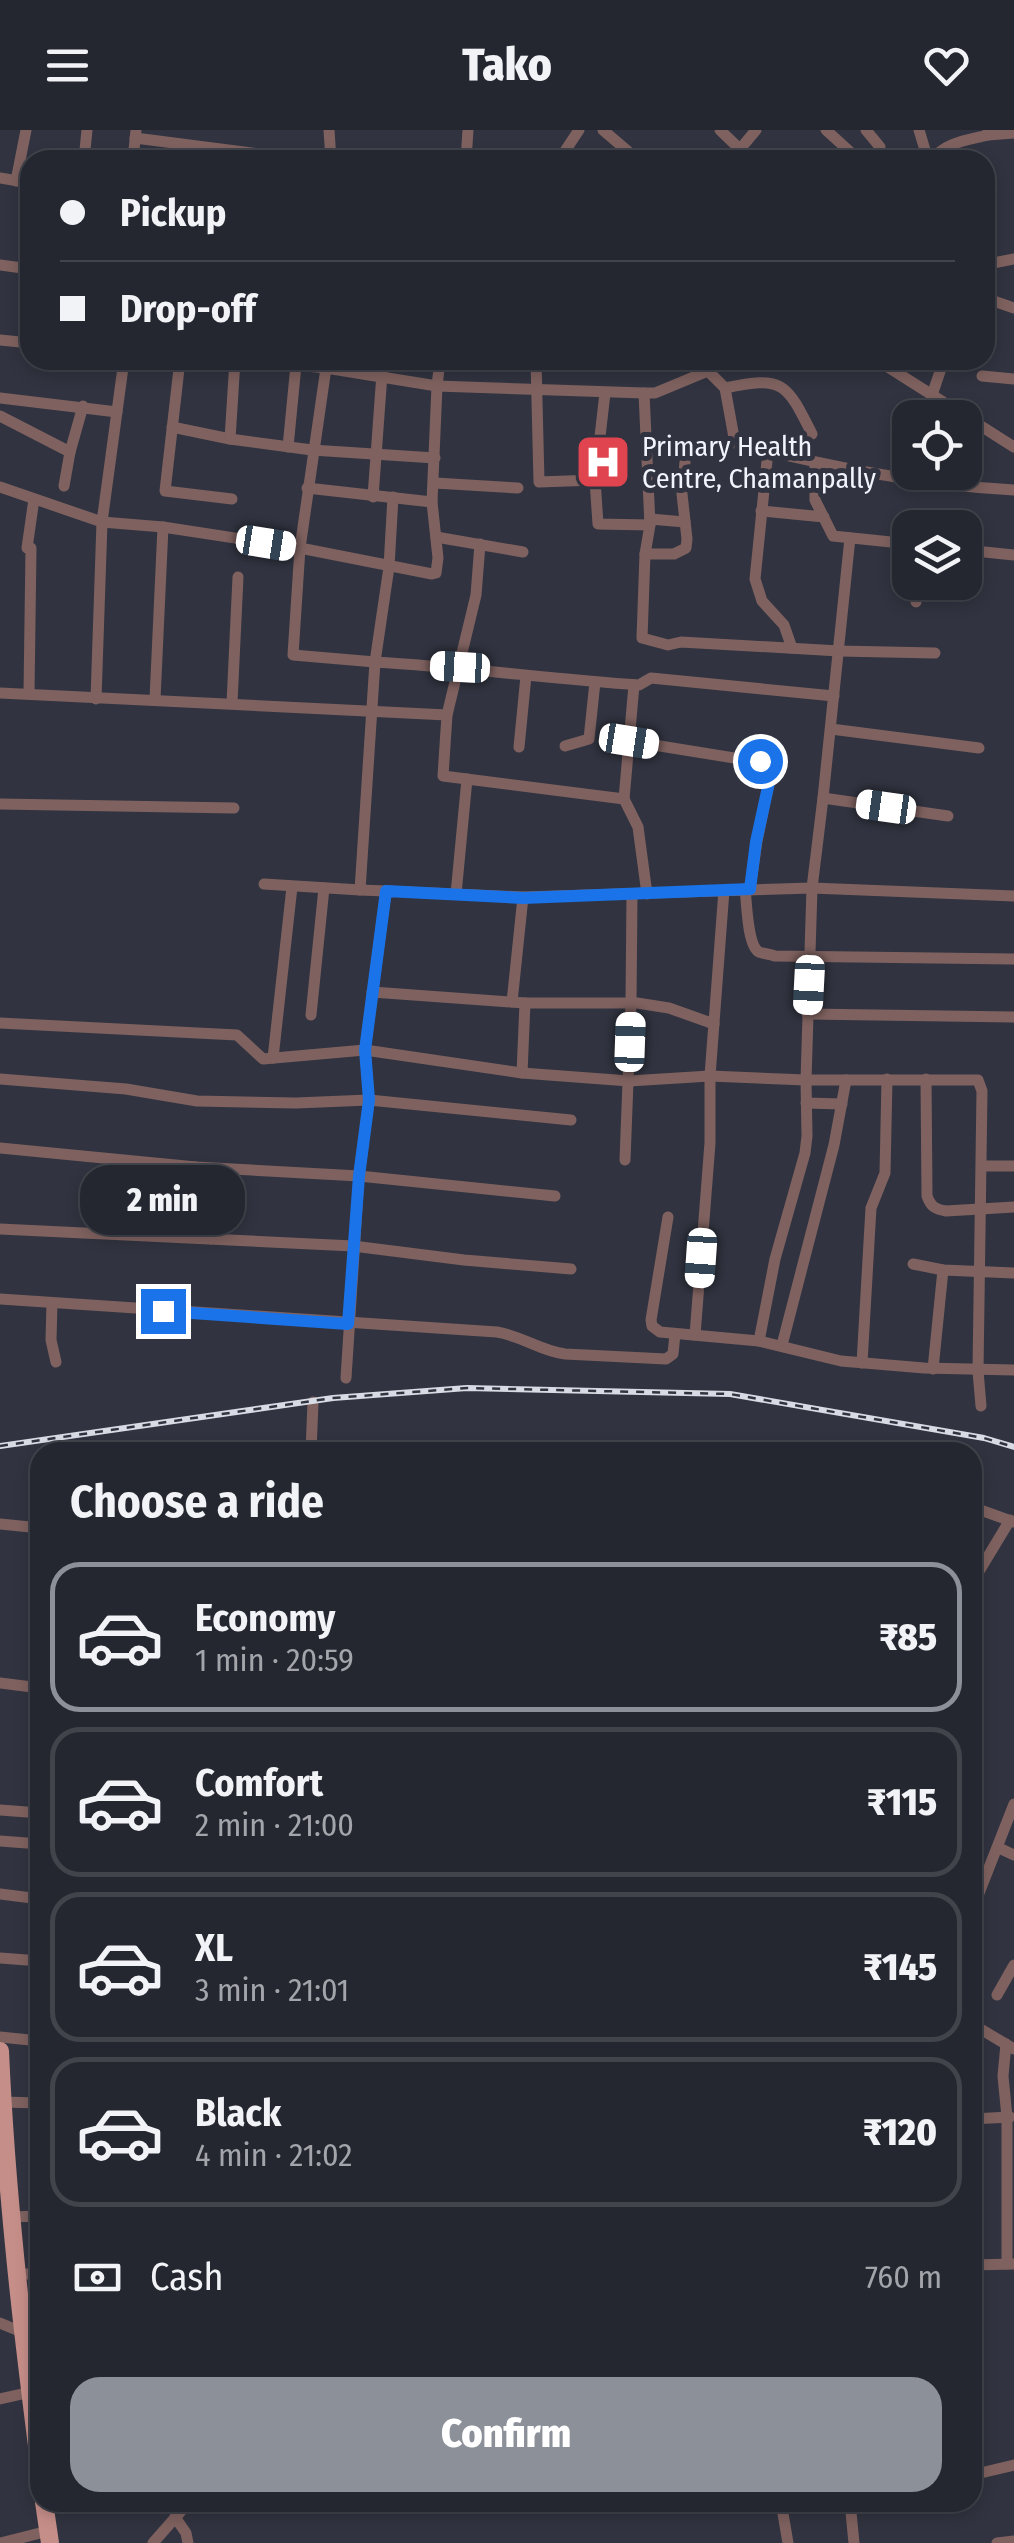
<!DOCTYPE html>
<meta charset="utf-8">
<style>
body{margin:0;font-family:"Fira Sans Condensed",sans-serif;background:#31333c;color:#f1f3f6;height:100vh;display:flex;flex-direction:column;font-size:38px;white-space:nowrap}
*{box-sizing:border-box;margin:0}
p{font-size:32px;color:#a3a5ab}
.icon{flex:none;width:55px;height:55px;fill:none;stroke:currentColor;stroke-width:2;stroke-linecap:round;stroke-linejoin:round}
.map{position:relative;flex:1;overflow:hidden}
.side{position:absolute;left:30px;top:1312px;width:952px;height:1070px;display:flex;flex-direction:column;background:#252730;border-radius:30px;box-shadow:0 5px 15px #0003,0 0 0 2px #42444c}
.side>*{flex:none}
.banner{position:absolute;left:20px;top:20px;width:975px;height:220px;border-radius:30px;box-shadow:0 5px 15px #0003,0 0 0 2px #42444c;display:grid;align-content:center;height:220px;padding:0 40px;background:#252730}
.buttons{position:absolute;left:892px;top:270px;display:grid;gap:20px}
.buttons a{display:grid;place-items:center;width:90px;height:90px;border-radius:20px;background:#252730;box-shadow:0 5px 15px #0003,0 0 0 2px #42444c;font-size:50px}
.end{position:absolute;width:45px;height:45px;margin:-22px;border:12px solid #1a73e8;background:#fff;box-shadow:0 0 0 5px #fff}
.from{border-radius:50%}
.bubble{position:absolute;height:70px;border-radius:30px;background:#252730;box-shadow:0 5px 15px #0003,0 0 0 2px #42444c;font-size:32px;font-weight:800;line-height:70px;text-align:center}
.car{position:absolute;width:30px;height:60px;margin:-30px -15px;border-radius:12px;box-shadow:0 0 8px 2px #0007;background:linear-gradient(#fff 24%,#345 0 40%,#fff 0 76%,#345 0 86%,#fff 0)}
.banner b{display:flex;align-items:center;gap:35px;height:95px;font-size:38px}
.banner b+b{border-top:2px solid #42444c}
.banner i{width:25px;height:25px;background:#f1f3f6}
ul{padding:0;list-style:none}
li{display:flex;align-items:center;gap:30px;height:150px;margin:0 20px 15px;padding:0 20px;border:5px solid #42444c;border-radius:30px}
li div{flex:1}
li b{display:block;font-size:38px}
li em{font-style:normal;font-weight:800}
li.on{border-color:#8c9099}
li>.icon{width:90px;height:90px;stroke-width:1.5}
h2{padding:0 40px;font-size:45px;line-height:120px}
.pay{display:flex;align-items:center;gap:25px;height:110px;padding:0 40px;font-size:38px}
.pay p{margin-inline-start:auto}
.primary-button{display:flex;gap:20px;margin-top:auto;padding:20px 40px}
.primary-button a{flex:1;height:115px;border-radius:30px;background:#8c9099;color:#fff;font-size:40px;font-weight:800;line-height:115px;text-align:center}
header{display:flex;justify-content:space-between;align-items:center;height:130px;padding:0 40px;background:#252730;font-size:45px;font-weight:800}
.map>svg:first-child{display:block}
</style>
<header><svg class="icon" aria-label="menu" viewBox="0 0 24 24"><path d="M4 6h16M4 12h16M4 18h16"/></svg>Tako<svg class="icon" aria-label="heart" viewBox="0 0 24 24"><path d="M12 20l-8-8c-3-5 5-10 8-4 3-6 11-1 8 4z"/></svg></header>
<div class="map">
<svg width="1014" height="2413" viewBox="0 0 1014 2413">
<rect width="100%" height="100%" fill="#313440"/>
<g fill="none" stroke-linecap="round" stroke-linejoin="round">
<g stroke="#7f6260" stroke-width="11">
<path d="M329,0L331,30"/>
<path d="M603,0L638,30"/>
<path d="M720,0L751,30"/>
<path d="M826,0L859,30"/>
<path d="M866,0L880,17"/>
<path d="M919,0L928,30"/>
<path d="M988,5L1014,3"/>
<path d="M135,8L307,30"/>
<path d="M84,30L87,0"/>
<path d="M133,30L136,0"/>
<path d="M466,30L468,0"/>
<path d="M559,30L579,0"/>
<path d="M731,30L756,0"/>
<path d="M932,30C945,12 968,10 988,5V0"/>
<path d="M0,48L30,53"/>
<path d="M16,51L26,0"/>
<path d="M985,111L993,133L1014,129"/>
<path d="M0,135L30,139"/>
<path d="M985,168L1014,178"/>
<path d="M0,210L30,213"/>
<path d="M985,212L987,207"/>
<path d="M180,230L165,361L232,369"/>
<path d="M243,230L326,238V230"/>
<path d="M440,230L437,256L644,263H655L708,241L721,230"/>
<path d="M536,230L539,352L595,350"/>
<path d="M877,230L1014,317"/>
<path d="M708,241L725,258L735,313C827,336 919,355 1014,360"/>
<path d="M982,246L1014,249"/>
<path d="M725,258C783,246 786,252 812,304"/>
<path d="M605,263L595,350L598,394L650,395"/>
<path d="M644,263L650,395L645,424L642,508L668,515L681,512L839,521L935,523"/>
<path d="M932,265L944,230"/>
<path d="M0,268L117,282"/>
<path d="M0,286L70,322L64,356"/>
<path d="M172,297L230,309L312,320L435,328"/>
<path d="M230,309L235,230"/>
<path d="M288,317L296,235"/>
<path d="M965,319L972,292"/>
<path d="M768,321L755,449L762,471L784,495L792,518"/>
<path d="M70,322L83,276"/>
<path d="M815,333V370L833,406L910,414"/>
<path d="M435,353L518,358"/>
<path d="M0,357L102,392L163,397L300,418L432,444L436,443L438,428L432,372L437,256L326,238L300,418L293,525L375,532L389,437L393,367"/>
<path d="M307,358L432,372"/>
<path d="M373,367L383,230"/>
<path d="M761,381L824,387"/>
<path d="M650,389L685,392"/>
<path d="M436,407L523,422"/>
<path d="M480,414L476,465L447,585L443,646L624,669L634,555"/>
<path d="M27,418L34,369"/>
<path d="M965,420L1014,425"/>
<path d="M645,424H674L686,418L687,409L682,364L685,332"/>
<path d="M915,452L916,472"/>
<path d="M0,563L447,585"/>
<path d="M29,563L31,418"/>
<path d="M96,569L102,392L124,230"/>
<path d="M155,569L163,397"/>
<path d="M232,573L238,447"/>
<path d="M831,599L979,618"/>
<path d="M629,611L765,633L770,648L757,711L750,759"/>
<path d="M565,616L589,609L595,552"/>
<path d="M519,617L526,546"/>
<path d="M823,668L948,686"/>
<path d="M624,669L638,697L647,764"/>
<path d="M0,674L234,678"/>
<path d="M264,754L360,760"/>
<path d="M745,759C747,773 747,815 759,822C761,823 773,825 775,826L1014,829"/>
<path d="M386,761L523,767L812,758L1014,766"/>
<path d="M456,764L467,649"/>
<path d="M372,862L525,873H637L669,878L714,894"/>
<path d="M512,872L523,767"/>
<path d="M807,884L1014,887"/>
<path d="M311,885L324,758"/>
<path d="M0,893L237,905L263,929L365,920L522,943L629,951L710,946L806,950H978L982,961L978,1241L981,1276"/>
<path d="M273,928L292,757"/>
<path d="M522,943L525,873"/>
<path d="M0,949L126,959L197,971L296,973L369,970L571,990"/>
<path d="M926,949L927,1066C931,1077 935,1079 946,1081L1014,1077"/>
<path d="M806,973L842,974"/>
<path d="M0,1018L196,1037L359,1046L555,1066"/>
<path d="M625,1030L631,873L632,764"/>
<path d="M982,1036H1014"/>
<path d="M196,1037C214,1067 213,1074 211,1109"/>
<path d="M668,1087L651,1190L652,1196L660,1202L759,1211L841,1231L924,1238L1014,1240"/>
<path d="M0,1099L353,1116L464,1130L571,1139"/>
<path d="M913,1134L943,1140L1014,1143"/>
<path d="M0,1169L497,1202C522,1206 541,1221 565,1224L666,1229L673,1224L675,1204"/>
<path d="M52,1173L51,1210L56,1232"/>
<path d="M695,1205L710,1013V946L724,760"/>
<path d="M759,1211L775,1129L805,1023L807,1006L806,950L812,758L823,668L850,408"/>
<path d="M782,1215L834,1015L846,950"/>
<path d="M862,1233L871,1078L885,1043L887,949"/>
<path d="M933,1239L943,1140"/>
<path d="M346,1248L359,1046L369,970L365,920L386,761L360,760L375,532C463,537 551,549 639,555L651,548L834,566"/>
<path d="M311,1322L313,1272"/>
<path d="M466,1322V1318L523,1322"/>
<path d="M763,1322L769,1319L786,1322"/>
<path d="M972,1377L1014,1392"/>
<path d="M0,1394L40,1398"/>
<path d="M972,1453L1010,1390"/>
<path d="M0,1553L40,1558"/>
<path d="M0,1680L40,1683"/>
<path d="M0,1711L40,1714"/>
<path d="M999,1718L1014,1725"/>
<path d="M0,1764L40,1769"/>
<path d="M972,1781L1014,1674"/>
<path d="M0,1828L40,1831"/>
<path d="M997,1865L1014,1835"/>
<path d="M972,1894L1014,1919"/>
<path d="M0,1907L40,1911"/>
<path d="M1006,1914L1003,1946L1007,1987V2134"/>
<path d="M2,1972L40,1973"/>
<path d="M972,1989L1010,1987"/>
<path d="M11,2087L40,2086"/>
<path d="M972,2135L1013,2134"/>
<path d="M17,2144H40"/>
<path d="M0,2193L24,2203"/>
<path d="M0,2269L31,2262"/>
<path d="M972,2345L1014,2335"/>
<path d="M781,2372L788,2413"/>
<path d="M850,2372L854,2413"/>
<path d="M175,2387L186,2403L188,2413"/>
<path d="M1,2413L48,2401"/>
<path d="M153,2413L189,2372"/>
<path d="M997,2413L1014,2411"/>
</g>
<g stroke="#c68e89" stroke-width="18">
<path d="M0,1921C6,2061 22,2200 40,2339"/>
<path d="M44,2372L50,2413"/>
</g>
<g stroke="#d8dbe3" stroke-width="6">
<path id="rail" d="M0,1316L333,1268L467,1258L730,1264L984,1308L1014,1317"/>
</g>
<use href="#rail" stroke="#313440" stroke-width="2.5" stroke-dasharray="8" stroke-linecap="butt"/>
</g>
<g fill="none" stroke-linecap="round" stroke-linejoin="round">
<path stroke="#1a73e8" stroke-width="12" d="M163,1181L348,1194L359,1046L369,970L365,920L386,761L523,768L750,759L756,712L770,648C769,640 768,635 760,631"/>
</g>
<defs>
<g id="hospital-square" transform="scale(2.875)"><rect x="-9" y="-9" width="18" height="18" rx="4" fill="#e0444e" stroke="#313440"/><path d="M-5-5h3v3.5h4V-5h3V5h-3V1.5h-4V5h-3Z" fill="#fff"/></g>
</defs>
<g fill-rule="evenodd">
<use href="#hospital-square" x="603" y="332"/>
</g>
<g text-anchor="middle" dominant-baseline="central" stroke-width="10" stroke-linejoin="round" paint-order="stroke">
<g font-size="28" fill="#f1f4fc" stroke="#313440" text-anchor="start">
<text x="642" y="316">Primary Health<tspan x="642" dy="32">Centre, Chamanpally</tspan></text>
</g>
</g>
</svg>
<div class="buttons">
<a><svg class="icon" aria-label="locate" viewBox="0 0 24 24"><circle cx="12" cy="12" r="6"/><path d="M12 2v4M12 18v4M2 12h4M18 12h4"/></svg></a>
<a><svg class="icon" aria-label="layers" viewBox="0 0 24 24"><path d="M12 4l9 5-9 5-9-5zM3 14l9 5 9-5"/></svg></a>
</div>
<i class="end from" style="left:760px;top:631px"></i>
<i class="end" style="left:163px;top:1181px"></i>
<div class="bubble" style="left:80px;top:1035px;width:165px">2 min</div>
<i class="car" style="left:266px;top:413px;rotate:99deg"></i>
<i class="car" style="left:460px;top:537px;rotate:273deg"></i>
<i class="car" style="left:629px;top:611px;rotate:99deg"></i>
<i class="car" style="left:886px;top:677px;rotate:278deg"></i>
<i class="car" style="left:809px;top:855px;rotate:183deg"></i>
<i class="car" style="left:630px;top:912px;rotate:2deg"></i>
<i class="car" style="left:701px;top:1128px;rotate:184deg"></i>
<div class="banner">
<b><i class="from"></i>Pickup</b>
<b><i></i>Drop-off</b>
</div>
<section class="side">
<h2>Choose a ride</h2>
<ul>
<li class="on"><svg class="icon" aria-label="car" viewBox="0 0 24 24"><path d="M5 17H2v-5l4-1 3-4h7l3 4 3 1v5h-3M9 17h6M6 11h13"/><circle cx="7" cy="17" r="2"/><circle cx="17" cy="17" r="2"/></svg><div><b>Economy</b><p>1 min · 20:59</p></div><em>₹85</em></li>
<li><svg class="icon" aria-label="car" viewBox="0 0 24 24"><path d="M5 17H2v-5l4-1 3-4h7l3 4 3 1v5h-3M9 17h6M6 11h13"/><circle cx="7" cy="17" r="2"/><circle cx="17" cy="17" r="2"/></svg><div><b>Comfort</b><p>2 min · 21:00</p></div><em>₹115</em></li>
<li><svg class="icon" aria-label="car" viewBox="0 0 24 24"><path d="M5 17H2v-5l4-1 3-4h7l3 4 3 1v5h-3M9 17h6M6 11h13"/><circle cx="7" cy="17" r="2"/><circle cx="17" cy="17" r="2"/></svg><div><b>XL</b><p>3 min · 21:01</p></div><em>₹145</em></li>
<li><svg class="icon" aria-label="car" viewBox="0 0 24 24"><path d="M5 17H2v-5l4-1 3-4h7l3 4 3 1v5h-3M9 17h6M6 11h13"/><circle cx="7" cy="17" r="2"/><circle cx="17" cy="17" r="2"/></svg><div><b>Black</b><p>4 min · 21:02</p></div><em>₹120</em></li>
</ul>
<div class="pay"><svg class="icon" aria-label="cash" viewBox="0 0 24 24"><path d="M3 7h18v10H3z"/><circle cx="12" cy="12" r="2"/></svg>Cash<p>760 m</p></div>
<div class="primary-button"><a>Confirm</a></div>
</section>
</div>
